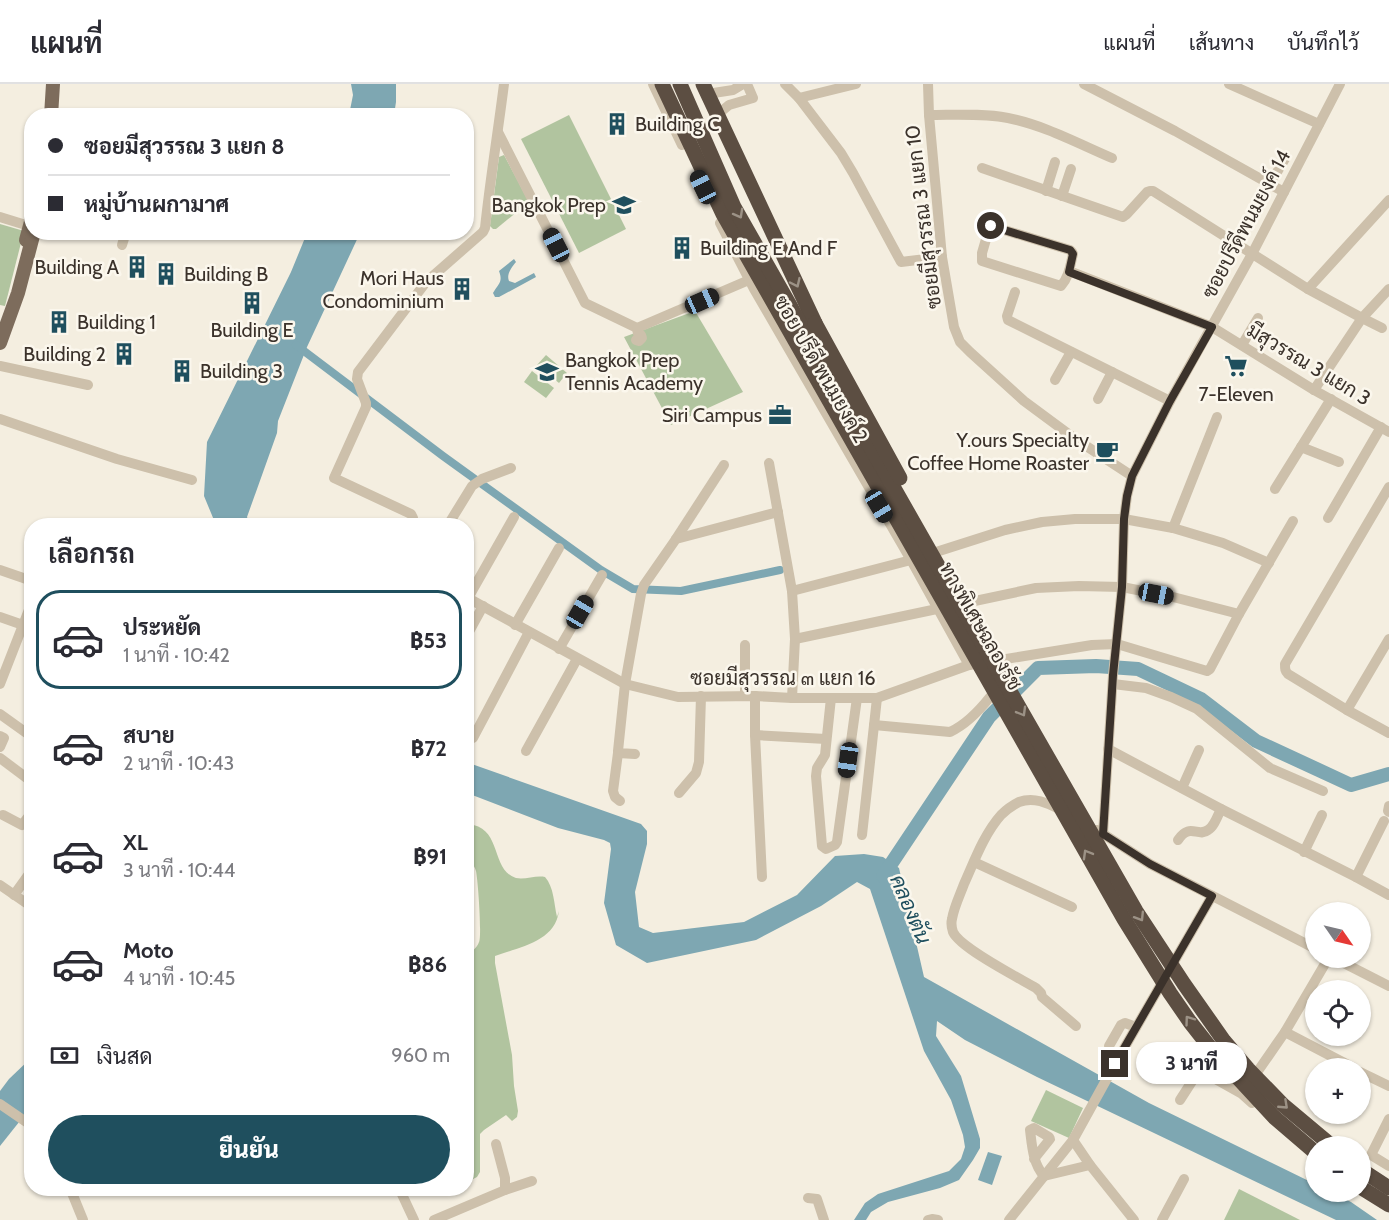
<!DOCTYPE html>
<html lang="th">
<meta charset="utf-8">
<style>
body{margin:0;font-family:Cabin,Sarabun,sans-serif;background:#f2f2f3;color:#2b2b33;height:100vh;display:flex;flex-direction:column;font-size:22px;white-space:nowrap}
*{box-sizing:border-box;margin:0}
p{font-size:20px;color:#7c7c81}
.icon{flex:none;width:33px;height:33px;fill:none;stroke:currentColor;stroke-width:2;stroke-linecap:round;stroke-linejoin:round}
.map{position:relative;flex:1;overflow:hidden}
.panel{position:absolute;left:24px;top:434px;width:450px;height:678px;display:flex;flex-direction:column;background:#fff;border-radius:24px;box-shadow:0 2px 4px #0004}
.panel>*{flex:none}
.guide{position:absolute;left:24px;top:24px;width:450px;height:132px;border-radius:24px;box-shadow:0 2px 4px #0004;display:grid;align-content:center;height:132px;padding:0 24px;background:#fff}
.needle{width:39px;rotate:124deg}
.fabs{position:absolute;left:1305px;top:818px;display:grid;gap:12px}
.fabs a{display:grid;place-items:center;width:66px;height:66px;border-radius:50%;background:#fff;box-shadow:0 2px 4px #0004;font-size:30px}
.end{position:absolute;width:27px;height:27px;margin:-14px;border:8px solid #3b322b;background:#fff;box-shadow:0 0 0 3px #fff}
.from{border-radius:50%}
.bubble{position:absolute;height:42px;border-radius:21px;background:#fff;box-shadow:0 2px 4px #0004;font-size:20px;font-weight:800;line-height:42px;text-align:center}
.car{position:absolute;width:18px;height:36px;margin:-18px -9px;border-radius:8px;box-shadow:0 0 4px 2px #0007;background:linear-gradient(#222 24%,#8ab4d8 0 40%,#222 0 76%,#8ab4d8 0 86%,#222 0)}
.guide b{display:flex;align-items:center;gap:21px;height:57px;font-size:22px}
.guide b+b{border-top:2px solid #e1e1e2}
.guide i{width:15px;height:15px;background:#2b2b33}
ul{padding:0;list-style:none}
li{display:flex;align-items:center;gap:18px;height:99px;margin:0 12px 9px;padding:0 12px;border:3px solid transparent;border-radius:24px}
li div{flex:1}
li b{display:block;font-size:22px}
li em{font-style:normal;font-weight:800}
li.current{border-color:#1f4f5e}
li>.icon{width:54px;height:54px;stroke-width:1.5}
h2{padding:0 24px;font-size:27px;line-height:72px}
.pay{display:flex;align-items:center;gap:15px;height:66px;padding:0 24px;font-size:22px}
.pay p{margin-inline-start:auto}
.cta{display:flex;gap:12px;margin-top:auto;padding:12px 24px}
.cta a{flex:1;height:69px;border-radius:36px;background:#1f4f5e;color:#fff;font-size:24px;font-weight:800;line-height:69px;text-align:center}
header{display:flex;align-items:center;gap:36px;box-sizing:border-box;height:84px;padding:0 30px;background:#fff;border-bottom:2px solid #e1e1e2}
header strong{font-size:28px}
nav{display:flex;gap:33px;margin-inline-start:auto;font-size:21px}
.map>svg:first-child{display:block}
</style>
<header>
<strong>แผนที่</strong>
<nav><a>แผนที่</a><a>เส้นทาง</a><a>บันทึกไว้</a></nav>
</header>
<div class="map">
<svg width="1389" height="1136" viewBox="0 0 1389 1136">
<rect width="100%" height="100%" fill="#f4eee0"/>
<g fill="#b1c49f">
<path d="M569,31L626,145L579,169L521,55Z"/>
<path d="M504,71L529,118L496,145H493L490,142L499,73Z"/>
<path d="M0,140L24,147L5,222L0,221Z"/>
<path d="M695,227L743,308L671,341L624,253Z"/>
<path d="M546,271L567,289L559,299L537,281Z"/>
<path d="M532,287L554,304L546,314L524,298Z"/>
<path d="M468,740C503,743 490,786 516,794C525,796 536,791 545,793C554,803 554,820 557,833L559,827C555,858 519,863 495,872V879L512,971L514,1002L518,1027L517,1033L512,1037L506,1031L484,1046L480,1050V1088L477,1093L467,1098V872C471,868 477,864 479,858C482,852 478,796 476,787C474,780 467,773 466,765C465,758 466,749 467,741Z"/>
<path d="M1046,1006L1083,1024L1069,1054L1031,1037Z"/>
<path d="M1239,1105L1300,1136H1224Z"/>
</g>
<g fill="#7ea7b2">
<path d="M351,0H396V18L394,31H349L353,11Z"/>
<path d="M307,149H360L307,263L278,337L277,349L247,433L250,441H216L204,412L207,358L291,188Z"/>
<path d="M514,175L516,178C512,183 506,190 509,197L515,199L534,189L536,193L499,213H495L493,209C499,199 503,198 499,187Z"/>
<path d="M466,678L641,740L647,747V760L635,808L639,843L653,849L744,838L797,811L835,772L864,770L883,773L899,784L924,893L1149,1019L1315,1100L1316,1107H1329L1351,1118L1377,1136H1336L1037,993L965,956L937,937L936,952L961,992L980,1055V1064L973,1076L959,1096L940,1104L888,1118L871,1128L866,1136H854L865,1119L878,1110L949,1087L961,1075L965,1063L963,1051L951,1016L924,967L870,805L857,798L821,822L756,856L647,879L616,861L604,819L611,765L610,759L604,756L558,744L467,709Z"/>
<path d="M31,974V1023L0,1062V1007L9,995Z"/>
<path d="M988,1068L1002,1072L992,1101L978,1096Z"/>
</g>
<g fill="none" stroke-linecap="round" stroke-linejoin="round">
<path stroke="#7ea7b2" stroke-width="8" d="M296,261L443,372L601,486L633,505L681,507L780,486"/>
<path stroke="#7ea7b2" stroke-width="14" d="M883,792L989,633L1038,584L1096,582L1138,585L1201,615L1256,657L1351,701L1389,690"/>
<g stroke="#cdc0ab" stroke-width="10">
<path d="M653,0L682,61"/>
<path d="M785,0L799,14L841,69L853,89L901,178L942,173"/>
<path d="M928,0L929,31L942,173L954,243L960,258L970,268L1024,317L1074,354L1132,392"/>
<path d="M1084,0L1175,47L1284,108"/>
<path d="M1229,0L1319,40"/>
<path d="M707,10L733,6L743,0"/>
<path d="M799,14L856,0"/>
<path d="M717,31L729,21L753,14L747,0"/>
<path d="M929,31C955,31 982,29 1008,34C1044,41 1079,60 1112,74"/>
<path d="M498,48L585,219L637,244L749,196"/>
<path d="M982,84L1123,133L1127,130L1147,108L1150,107H1153L1308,205L1362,234L1389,205"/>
<path d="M1270,100L1286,73"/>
<path d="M1046,107L1055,78"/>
<path d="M1062,112L1071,85"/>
<path d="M0,133L29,142"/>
<path d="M720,139L754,205L911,476L969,581"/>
<path d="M991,142L1070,166L1072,168L1073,170C1070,182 1069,193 1061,202L982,177V169L989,145Z"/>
<path d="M122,161L126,148"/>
<path d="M1069,187L1212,243L1314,306L1389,348"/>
<path d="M1308,205L1389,116"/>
<path d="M1015,208L1007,232L1008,236L1170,317"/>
<path d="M636,256L639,257L642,254L641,251L638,250L637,244"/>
<path d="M1242,261L1258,234"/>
<path d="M0,282L88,301"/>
<path d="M1055,296L1071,268"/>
<path d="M1314,306L1362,234L1382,244"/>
<path d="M1098,315L1112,288"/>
<path d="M0,335L117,375L192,396"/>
<path d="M1301,363L1339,378"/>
<path d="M769,379L792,507L795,555L792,614"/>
<path d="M1389,403L1285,580C1285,585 1285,587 1288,590L1347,626L1389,649"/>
<path d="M1275,405L1331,315"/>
<path d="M1328,434L1381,343"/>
<path d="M412,441L413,434L411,430L334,394L366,323V319L357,295L358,288L426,198L483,148L485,144C490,96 498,48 504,0"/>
<path d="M448,441L472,402L482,395L511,384"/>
<path d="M1173,444L1217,333"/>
<path d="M676,455L724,381"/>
<path d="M0,486L32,497"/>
<path d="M792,507L911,476L1005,446L1042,438L1075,435H1124L1173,444L1223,459L1269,479"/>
<path d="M466,513L625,600L678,613L755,612L792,614H877L969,581L1092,561L1117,560L1207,587L1210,585L1239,530L1293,437"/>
<path d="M468,514L514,433"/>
<path d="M0,533L23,541"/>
<path d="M515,541L559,464"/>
<path d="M466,553L483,522"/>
<path d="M795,555L1036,504L1079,502L1122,503L1173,513L1239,530"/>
<path d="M745,561V612"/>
<path d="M559,565L602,491"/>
<path d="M0,600L32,518"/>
<path d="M1113,600L1146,604L1171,613L1197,625L1270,684L1323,707"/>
<path d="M755,612V651L762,793"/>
<path d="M831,614L825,671L817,684L816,692L822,762L826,765L835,761L837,758L857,614"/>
<path d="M1347,626L1389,555"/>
<path d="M0,630L32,653"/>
<path d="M874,641L950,648C967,640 979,627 990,613"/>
<path d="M755,651L826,655"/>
<path d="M0,652L4,654L0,663"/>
<path d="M473,654L529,548"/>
<path d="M1108,665L1221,725L1356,793L1389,811"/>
<path d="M526,667L577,575"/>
<path d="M618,669L613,707L615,713L620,717"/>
<path d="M635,670L618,669V667L625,600L641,510L644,501L676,455L778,428"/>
<path d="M0,674L32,698"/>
<path d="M1182,704L1199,666"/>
<path d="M679,709L696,689L699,678L701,612"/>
<path d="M1389,722L1388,727L1389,728"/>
<path d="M1063,727C1049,720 1035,712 1019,718C1013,721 1006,726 1001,731C984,750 974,778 964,800C960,811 954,823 952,835C951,839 952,845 953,848C960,864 1019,894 1036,904L1041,909L1042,913L1076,942"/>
<path d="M3,731L22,741L32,728"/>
<path d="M1097,746L1150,780L1316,865"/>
<path d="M1103,750L1113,591L1122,503L1124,435L1127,412L1132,392L1170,317L1252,170L1340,0"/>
<path d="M862,751L877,614"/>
<path d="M1178,756C1190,738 1198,754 1208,746C1214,743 1218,731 1221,725"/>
<path d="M1304,768L1322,731"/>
<path d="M974,778L1072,823"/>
<path d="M1356,793L1384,737"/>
<path d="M0,801L32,823"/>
<path d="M14,811L32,786"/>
<path d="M1332,873L1389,902"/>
<path d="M1285,948L1354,984"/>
<path d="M1109,962L1121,941L1125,939L1136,943"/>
<path d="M1360,988L1389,1002"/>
<path d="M1251,997L1285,948L1329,873"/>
<path d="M1180,1016L1198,988L1201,987L1242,1010L1252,1019"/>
<path d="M0,1020L32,1042"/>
<path d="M1389,1035L1371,1071L1389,1082"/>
<path d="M1073,1056L1090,1081"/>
<path d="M496,1060L505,1094V1106"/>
<path d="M1034,1075L1050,1055L1049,1053L1034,1044L1030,1046C1032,1062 1033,1080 1044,1092"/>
<path d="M1044,1092L1090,1081L1134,1136"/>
<path d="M70,1104L83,1136"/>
<path d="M399,1104L414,1136"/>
<path d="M808,1114L817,1115L824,1136"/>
<path d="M434,1136L505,1106L532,1097"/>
<path d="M928,1136L932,1135L938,1136"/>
<path d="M1009,1136L1073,1056L1115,980L1212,812"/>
<path d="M1162,1136L1184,1095"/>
</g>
<g stroke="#7d6c5c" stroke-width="14">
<path d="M51,32L53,0"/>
<path d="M26,156L32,134"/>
<path d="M0,259L18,209L34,148"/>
</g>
<g stroke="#5c4e42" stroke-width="15">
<path d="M703,0L815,239"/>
<path d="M1360,1085L1389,1104"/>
<path d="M1360,1103L1389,1121"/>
</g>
<g stroke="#5c4e42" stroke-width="15">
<path d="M662,0L723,130L1124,835L1170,909L1190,938L1212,966L1274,1033L1316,1069"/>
<path d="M680,0L734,123L961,522L1136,827L1184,900L1224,957L1248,985L1283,1021L1332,1062"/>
<path d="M815,239L900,394"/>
</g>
</g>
<defs><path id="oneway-chevron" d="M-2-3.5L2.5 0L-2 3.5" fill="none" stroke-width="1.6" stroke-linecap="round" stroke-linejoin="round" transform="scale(1.5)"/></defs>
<g stroke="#9c9286">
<use href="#oneway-chevron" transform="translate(739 130) rotate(61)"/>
<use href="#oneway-chevron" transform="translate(796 199) rotate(65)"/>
<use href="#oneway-chevron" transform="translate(1022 628) rotate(60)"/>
<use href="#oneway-chevron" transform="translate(1087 770) rotate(-120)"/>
<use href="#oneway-chevron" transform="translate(1140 833) rotate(58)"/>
<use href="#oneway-chevron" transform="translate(1189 936) rotate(-126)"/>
<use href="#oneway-chevron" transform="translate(1284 1021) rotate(43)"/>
</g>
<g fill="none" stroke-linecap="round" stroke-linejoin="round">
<path stroke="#3b322b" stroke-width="8" d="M991,142L1070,166L1073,170L1069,188L1212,243L1170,317L1132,392L1127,412L1124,435L1122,503L1113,591L1103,750L1150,780L1212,812L1115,980"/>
</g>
<defs>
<g id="building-bare" transform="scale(1.8)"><path d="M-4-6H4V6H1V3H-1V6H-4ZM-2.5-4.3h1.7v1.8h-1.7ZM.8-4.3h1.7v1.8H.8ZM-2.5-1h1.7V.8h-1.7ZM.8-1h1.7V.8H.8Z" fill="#1f4f5e" stroke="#fbf7ed" stroke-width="2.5" paint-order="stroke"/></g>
<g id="school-bare" transform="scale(1.8)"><path d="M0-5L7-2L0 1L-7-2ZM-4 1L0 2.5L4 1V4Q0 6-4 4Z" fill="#1f4f5e" stroke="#fbf7ed" stroke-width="2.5" paint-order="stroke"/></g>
<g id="supermarket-bare" transform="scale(1.8)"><path d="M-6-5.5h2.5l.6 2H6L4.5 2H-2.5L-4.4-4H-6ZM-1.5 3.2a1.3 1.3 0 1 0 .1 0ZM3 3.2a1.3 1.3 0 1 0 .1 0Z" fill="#1f4f5e" stroke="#fbf7ed" stroke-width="2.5" paint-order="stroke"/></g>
<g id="office-bare" transform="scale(1.8)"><path d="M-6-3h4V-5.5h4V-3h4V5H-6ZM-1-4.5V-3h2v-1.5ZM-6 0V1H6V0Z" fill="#1f4f5e" stroke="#fbf7ed" stroke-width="2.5" paint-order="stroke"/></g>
<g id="cafe-bare" transform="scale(1.8)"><path d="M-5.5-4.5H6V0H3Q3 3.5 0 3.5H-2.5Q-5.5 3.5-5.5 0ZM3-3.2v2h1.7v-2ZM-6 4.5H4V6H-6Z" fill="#1f4f5e" stroke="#fbf7ed" stroke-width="2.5" paint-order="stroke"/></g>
</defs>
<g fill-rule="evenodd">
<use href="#building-bare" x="617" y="40"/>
<use href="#school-bare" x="624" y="121"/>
<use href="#building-bare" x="682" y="164"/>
<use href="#building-bare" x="137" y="183"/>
<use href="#building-bare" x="166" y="190"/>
<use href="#building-bare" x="462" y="205"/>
<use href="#building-bare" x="252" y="219"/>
<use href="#building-bare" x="59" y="238"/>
<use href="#building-bare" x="124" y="270"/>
<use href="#supermarket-bare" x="1236" y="282"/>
<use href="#building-bare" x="182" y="287"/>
<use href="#school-bare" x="547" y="288"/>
<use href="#office-bare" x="780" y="331"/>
<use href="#cafe-bare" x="1107" y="367"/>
</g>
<g text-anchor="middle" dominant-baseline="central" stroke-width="5" stroke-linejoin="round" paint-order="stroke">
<g font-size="20" fill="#3b322b" stroke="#fbf7ed" text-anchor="start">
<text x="635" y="40">Building C</text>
<text x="606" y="121" text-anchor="end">Bangkok Prep</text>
<text x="700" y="164">Building E And F</text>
<text x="119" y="183" text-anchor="end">Building A</text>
<text x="184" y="190">Building B</text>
<text x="444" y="194" text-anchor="end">Mori Haus<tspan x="444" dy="23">Condominium</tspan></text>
<text x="77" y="238">Building 1</text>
<text x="252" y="246" text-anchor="middle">Building E</text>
<text x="106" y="270" text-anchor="end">Building 2</text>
<text x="565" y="276">Bangkok Prep<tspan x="565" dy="23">Tennis Academy</tspan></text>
<text x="200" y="287">Building 3</text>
<text x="1236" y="310" text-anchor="middle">7-Eleven</text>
<text x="762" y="331" text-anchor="end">Siri Campus</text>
<text x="1089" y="356" text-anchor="end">Y.ours Specialty<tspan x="1089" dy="23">Coffee Home Roaster</tspan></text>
</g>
<g font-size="20" fill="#3b322b" stroke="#fbf7ed">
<text transform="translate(923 133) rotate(-97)">ซอยมีสุวรรณ 3 แยก 10</text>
<text transform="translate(1246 140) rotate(-62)">ซอยปรีดีพนมยงค์ 14</text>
<text transform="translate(1309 280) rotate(31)">มีสุวรรณ 3 แยก 3</text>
<text transform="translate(821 285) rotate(60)">ซอย ปรีดี พนมยงค์ 2</text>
<text transform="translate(981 542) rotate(60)">ทางพิเศษฉลองรัช</text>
<text x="783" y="594">ซอยมีสุวรรณ ๓ แยก 16</text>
</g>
<g font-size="21" font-style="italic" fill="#1f4f5e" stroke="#fbf7ed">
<text transform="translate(911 825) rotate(67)">คลองตัน</text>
</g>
</g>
</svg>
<div class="fabs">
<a><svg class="needle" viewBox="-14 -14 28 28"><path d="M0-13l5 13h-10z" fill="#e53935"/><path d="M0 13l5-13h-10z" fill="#7c7c81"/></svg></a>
<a><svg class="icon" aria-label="locate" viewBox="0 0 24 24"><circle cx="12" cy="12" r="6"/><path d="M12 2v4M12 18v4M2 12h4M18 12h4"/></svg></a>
<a>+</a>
<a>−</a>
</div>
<i class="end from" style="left:991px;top:142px"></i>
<i class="end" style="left:1115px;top:980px"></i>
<div class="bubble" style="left:1136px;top:958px;width:111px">3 นาที</div>
<i class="car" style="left:703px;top:103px;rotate:334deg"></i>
<i class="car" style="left:556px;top:161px;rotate:333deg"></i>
<i class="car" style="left:702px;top:217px;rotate:66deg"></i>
<i class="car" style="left:879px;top:422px;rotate:149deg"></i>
<i class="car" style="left:1156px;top:510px;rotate:101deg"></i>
<i class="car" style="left:580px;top:528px;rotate:30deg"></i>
<i class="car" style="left:848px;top:676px;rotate:188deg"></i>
<div class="guide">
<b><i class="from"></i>ซอยมีสุวรรณ 3 แยก 8</b>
<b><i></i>หมู่บ้านผกามาศ</b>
</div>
<section class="panel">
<h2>เลือกรถ</h2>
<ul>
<li class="current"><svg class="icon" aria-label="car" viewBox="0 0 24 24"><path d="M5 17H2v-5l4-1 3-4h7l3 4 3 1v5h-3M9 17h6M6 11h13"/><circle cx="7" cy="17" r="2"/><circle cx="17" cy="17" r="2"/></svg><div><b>ประหยัด</b><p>1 นาที · 10:42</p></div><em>฿53</em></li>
<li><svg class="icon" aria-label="car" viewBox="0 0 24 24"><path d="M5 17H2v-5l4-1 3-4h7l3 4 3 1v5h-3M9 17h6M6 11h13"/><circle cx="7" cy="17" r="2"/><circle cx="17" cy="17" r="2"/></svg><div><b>สบาย</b><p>2 นาที · 10:43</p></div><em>฿72</em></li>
<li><svg class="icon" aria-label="car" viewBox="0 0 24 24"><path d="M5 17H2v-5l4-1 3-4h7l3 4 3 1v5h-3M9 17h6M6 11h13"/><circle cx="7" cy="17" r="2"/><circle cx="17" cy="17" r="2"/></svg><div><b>XL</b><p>3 นาที · 10:44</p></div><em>฿91</em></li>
<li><svg class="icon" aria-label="car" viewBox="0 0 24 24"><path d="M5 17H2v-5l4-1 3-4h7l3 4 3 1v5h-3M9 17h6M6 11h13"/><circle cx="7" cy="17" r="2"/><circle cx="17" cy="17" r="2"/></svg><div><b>Moto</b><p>4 นาที · 10:45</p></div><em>฿86</em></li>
</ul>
<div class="pay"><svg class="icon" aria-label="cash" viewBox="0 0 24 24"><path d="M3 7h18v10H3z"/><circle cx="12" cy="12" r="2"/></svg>เงินสด<p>960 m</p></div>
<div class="cta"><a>ยืนยัน</a></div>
</section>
</div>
